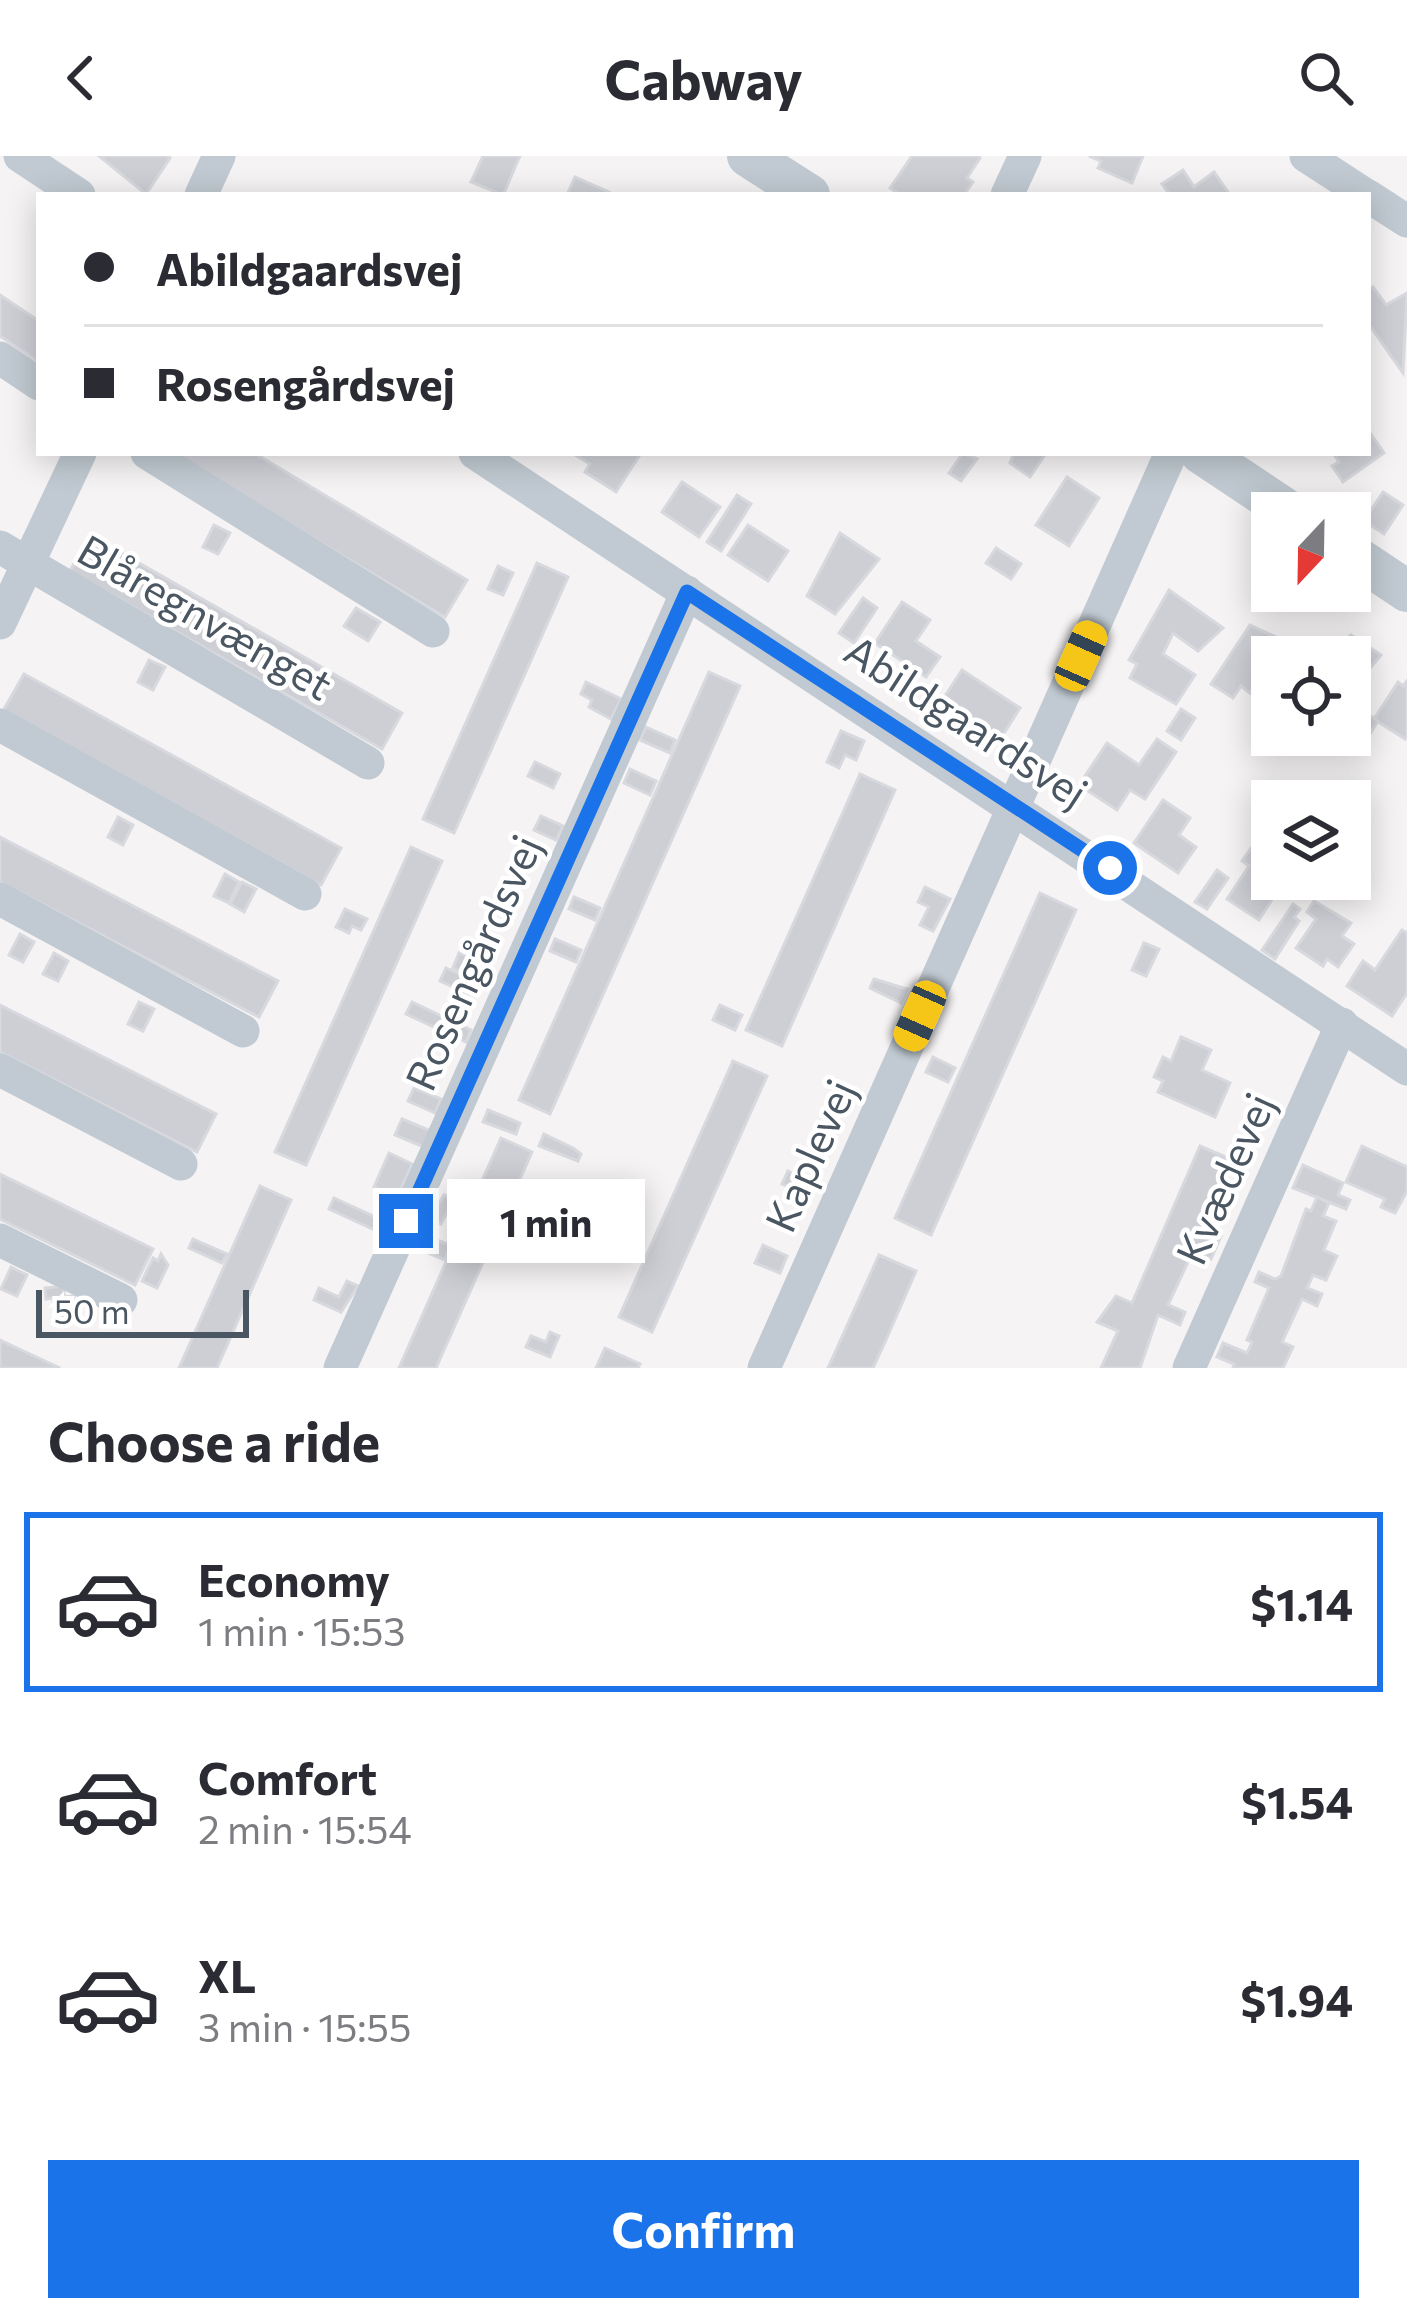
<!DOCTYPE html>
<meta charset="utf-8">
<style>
body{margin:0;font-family:Commissioner,sans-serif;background:#f7f7f7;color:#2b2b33;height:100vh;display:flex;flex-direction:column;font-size:45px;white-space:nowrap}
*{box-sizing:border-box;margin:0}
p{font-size:39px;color:#7c7c81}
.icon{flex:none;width:66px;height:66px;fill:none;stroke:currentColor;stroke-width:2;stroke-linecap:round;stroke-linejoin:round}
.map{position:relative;height:1212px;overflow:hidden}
.panel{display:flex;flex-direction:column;background:#fff;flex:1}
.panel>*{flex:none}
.hud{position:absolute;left:36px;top:36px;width:1335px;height:264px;border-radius:0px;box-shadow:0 6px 30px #0003;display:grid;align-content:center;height:264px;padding:0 48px;background:#fff}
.needle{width:78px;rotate:202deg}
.tools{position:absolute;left:1251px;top:336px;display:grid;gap:24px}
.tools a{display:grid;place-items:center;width:120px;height:120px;border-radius:0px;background:#fff;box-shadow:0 6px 30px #0003;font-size:60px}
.scale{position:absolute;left:36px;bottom:30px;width:213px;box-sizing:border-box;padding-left:12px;border:6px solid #4a5661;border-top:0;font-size:33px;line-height:42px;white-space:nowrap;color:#4a5661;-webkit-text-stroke:9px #fff;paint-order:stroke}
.end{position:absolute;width:54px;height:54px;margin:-27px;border:15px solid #1a73e8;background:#fff;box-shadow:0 0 0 6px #fff}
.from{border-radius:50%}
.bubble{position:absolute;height:84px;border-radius:0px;background:#fff;box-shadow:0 6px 30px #0003;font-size:39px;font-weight:700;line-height:84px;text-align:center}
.car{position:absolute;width:36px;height:72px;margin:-36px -18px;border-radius:15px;box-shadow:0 0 9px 3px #0007;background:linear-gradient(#f5c518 24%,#345 0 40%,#f5c518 0 76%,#345 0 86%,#f5c518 0)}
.hud b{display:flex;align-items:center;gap:42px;height:114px;font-size:45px}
.hud b+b{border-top:3px solid #e1e1e2}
.hud i{width:30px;height:30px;background:#2b2b33}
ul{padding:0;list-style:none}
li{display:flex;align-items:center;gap:36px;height:180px;margin:0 24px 18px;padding:0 24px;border:6px solid transparent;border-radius:0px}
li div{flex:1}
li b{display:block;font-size:45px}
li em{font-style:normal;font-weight:700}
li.current{border-color:#1a73e8}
li>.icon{width:108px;height:108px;stroke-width:1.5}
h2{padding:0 48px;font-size:54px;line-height:144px}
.button{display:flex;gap:24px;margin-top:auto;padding:24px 48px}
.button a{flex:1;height:138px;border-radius:0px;background:#1a73e8;color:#fff;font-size:48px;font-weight:700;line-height:138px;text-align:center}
header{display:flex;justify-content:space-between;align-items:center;height:156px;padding:0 48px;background:#fff;font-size:54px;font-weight:700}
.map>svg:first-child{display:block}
</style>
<header><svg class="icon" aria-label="back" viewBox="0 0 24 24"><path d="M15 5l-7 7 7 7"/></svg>Cabway<svg class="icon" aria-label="search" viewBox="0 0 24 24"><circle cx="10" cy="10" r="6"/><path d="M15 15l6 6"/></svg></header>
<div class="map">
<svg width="1407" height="1212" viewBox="0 0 1407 1212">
<rect width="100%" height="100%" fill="#f5f3f3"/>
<g fill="#cdcfd5" stroke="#d7d9de" stroke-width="3">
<path d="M99,0H166L170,2L146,38Z"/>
<path d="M483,0H520L503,39L471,26Z"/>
<path d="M912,0H977L980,2L967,22L973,26L964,39H901L890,32Z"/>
<path d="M1089,0H1143L1132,27L1098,12L1101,5Z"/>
<path d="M1183,14L1194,31L1214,16L1230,39H1170L1162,28Z"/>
<path d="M575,21L609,36L608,39H567Z"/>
<path d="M1373,131L1386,149L1407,137L1403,217L1368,167V135Z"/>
<path d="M0,139L39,165V206L0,180Z"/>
<path d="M1368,274L1384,297L1343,326L1332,310L1339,306L1333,297H1368Z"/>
<path d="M170,297H254L467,424L445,461Z"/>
<path d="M572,297H641L616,336L585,316L590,308Z"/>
<path d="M963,297L977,303L961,325L949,317Z"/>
<path d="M1014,297H1046L1030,321L1010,307Z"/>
<path d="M1067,321L1099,342L1069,390L1036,369Z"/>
<path d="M682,326L720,351L699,381L662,356Z"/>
<path d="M1383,336L1403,349L1384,378L1364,365Z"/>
<path d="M737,339L751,348L721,395L707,386Z"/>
<path d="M214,369L230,377L218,398L203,391Z"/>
<path d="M748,369L788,395L768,425L728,399Z"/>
<path d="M840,377L879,403L835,458L807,440Z"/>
<path d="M90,379L402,557L382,593L70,415Z"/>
<path d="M996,392L1021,408L1011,423L986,407Z"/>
<path d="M537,407L568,421L454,677L423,663Z"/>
<path d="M498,410L513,417L503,439L488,433Z"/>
<path d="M1169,434L1223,472L1198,495L1173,477L1163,498L1195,519L1176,548L1130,522L1137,508L1129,504Z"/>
<path d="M863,442L877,452L854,487L839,477Z"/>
<path d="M902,446L930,464L916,485L940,501L926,521L875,487Z"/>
<path d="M356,452L380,466L368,485L344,470Z"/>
<path d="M1250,469L1289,487L1272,507L1259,499L1255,506L1266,513L1250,537L1241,530L1233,542L1211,528Z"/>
<path d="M1351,479L1381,499L1350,536V501H1328Z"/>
<path d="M149,504L165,511L153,534L138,526Z"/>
<path d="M962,514L1020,552L1001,582L943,543Z"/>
<path d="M709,516L740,530L550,958L519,944Z"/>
<path d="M24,518L341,692L321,729L3,555Z"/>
<path d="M1407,525V579L1405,583L1374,563L1398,526L1403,530Z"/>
<path d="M586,526L621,543L611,563L589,551L592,544L581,538Z"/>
<path d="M1181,553L1195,562L1181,584L1167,575Z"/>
<path d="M1363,555L1378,565L1362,591L1346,581Z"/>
<path d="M646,571L675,584L670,597L640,584Z"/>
<path d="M841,575L864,585L856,604L845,599L839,612L827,606Z"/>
<path d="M1157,583L1176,596L1145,643L1130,634L1117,654L1079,629L1107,587L1139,609Z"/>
<path d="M535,606L560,618L553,632L528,620Z"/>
<path d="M630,613L656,625L650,639L624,627Z"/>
<path d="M860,618L895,634L782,890L746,874Z"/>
<path d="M1163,644L1190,662L1179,679L1196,691L1178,717L1134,687Z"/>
<path d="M541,660L563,670L556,684L534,674Z"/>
<path d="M118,661L133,669L123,689L108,681Z"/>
<path d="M0,681L278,825L259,861L0,726Z"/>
<path d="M1259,681L1272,690L1269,721L1281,729L1259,764L1227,743L1249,710L1242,705Z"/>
<path d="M411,691L442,705L306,1009L275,996Z"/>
<path d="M1217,714L1228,722L1207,753L1195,746Z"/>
<path d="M225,718L239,726L229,747L214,740Z"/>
<path d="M242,726L256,733L244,756L230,748Z"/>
<path d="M925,731L950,743L933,775L920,769L929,751L918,746Z"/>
<path d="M1040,737L1076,754L931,1079L895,1062Z"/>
<path d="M574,741L600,752L595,764L569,753Z"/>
<path d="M1314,745L1351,767L1342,780L1354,788L1338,811L1327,803L1323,810L1296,792L1316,763L1307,756Z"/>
<path d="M1293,748L1300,753L1294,761L1299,765L1275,803L1262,794Z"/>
<path d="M345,753L367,763L361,774L352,770L349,777L336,771Z"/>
<path d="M1402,774L1407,777V837L1392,860L1347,830L1363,805L1375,814Z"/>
<path d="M20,778L34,786L23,806L9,799Z"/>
<path d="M555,783L581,794L576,806L550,795Z"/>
<path d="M1144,787L1159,793L1146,820L1132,814Z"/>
<path d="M54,797L68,805L58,825L43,818Z"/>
<path d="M459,797L488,810L482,824L453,812Z"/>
<path d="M446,812L475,825L469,838L440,825Z"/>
<path d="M874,823L907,833L901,847L870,832Z"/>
<path d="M139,846L154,853L143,875L128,868Z"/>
<path d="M412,846L471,874L466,886L406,858Z"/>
<path d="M0,849L216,958L197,996L0,896Z"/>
<path d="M720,849L742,859L735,874L713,864Z"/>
<path d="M1181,881L1211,894L1202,914L1230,927L1215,961L1158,936L1163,925L1154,921L1163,901L1171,905Z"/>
<path d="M933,901L955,912L948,926L926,916Z"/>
<path d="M733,905L767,920L652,1176L619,1161Z"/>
<path d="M414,932L441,943L435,957L408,945Z"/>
<path d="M488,954L520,967L516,978L483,966Z"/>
<path d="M402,963L431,975L424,991L395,979Z"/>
<path d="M544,978L573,992L581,998L578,1005L539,990Z"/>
<path d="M501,982L532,996L436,1212H399Z"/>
<path d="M1200,990L1228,1002L1222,1015L1227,1017L1203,1071L1221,1080L1211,1103L1193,1095L1168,1149L1185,1156L1180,1169L1158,1159L1140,1212H1101L1118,1175L1097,1166L1116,1140L1132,1147Z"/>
<path d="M1362,990L1407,1011V1035L1395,1057L1381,1051L1385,1043L1346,1026Z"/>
<path d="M389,997L412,1008L392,1052L376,1045L381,1034L374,1031Z"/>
<path d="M1303,1009L1343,1027L1338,1039L1350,1044L1346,1053L1293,1032Z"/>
<path d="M788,1015L816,1028L811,1041L782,1028Z"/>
<path d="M0,1018L153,1093L135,1129L0,1063Z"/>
<path d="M260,1030L291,1044L217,1212H179Z"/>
<path d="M444,1039L468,1049L463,1061L448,1054L441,1068L430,1062Z"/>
<path d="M1317,1041L1329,1047L1323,1060L1336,1065L1324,1094L1337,1100L1326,1124L1313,1119L1307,1132L1322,1138L1317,1150L1302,1143L1282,1186L1293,1191L1283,1212H1233L1234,1208L1217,1201L1223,1187L1247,1197L1252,1186L1247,1184L1269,1132L1255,1126L1259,1116L1275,1123L1281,1120L1306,1053L1311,1055Z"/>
<path d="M334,1042L382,1064L377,1075L329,1053Z"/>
<path d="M424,1079L450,1089L445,1104L418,1093Z"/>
<path d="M193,1083L227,1098L222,1107L189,1092Z"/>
<path d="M763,1089L787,1100L780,1117L755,1107Z"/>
<path d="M161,1098L168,1109L157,1132L142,1125L153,1102L158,1105Z"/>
<path d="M879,1099L916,1115L886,1184L873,1212H828Z"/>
<path d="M11,1111L27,1119L17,1140L1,1133Z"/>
<path d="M347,1125L358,1130L341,1156L314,1144L319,1132L339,1141Z"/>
<path d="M64,1130V1141L74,1140L75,1160L55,1162L53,1142L46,1143L45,1132Z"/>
<path d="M550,1176L559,1180L550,1201L526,1191L531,1180L546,1186Z"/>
<path d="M0,1184L60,1212H0Z"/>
<path d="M605,1192L640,1208L638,1212H596Z"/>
</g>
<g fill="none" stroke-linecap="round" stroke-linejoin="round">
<g stroke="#c1cad2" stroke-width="33">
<path d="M20,0L79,39"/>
<path d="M1306,0L1366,39"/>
<path d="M201,39L219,0"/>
<path d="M1007,39L1025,0"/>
<path d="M1368,40L1407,65"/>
<path d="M0,202L39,228"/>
<path d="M147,297L433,475"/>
<path d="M475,297L1407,913"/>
<path d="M0,391L368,607"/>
<path d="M0,467L80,297"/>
<path d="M0,569L305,738"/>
<path d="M0,743L243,875"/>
<path d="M0,914L181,1008"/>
<path d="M0,1084L121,1144"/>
<path d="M340,1212L687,436"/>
<path d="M764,1212L1171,297"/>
<path d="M1189,1212L1342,868"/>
</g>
<g stroke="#c1cad2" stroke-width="42">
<path d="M748,0L809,39"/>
<path d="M1201,297L1291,357"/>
<path d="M1350,397L1407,435"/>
</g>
</g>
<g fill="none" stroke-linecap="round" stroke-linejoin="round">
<path stroke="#1a73e8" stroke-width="15" d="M406,1065L687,436L1110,712"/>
</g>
<g text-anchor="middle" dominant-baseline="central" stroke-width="9" stroke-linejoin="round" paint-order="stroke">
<g font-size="42" fill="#4a5661" stroke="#fff">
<text transform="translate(206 460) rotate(30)">Blåregnvænget</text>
<text transform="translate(967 564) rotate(33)">Abildgaardsvej</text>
<text transform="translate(472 806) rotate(-66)">Rosengårdsvej</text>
<text transform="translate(809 999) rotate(-66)">Kaplevej</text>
<text transform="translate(1224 1022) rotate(-66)">Kvædevej</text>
</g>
</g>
</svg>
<div class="tools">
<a><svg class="needle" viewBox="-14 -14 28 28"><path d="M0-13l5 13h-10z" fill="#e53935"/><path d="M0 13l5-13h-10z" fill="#7c7c81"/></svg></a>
<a><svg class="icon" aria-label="locate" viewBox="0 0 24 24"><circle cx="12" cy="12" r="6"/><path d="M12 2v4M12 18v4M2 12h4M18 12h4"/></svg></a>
<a><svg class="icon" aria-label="layers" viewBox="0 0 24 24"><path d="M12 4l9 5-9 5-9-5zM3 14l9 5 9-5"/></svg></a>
</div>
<div class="scale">50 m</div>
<i class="end from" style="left:1110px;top:712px"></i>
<i class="end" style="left:406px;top:1065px"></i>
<div class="bubble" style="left:447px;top:1023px;width:198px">1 min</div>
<i class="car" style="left:1081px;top:500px;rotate:24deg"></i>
<i class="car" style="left:920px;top:860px;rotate:204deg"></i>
<div class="hud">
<b><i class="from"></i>Abildgaardsvej</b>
<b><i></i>Rosengårdsvej</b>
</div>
</div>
<section class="panel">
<h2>Choose a ride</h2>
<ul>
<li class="current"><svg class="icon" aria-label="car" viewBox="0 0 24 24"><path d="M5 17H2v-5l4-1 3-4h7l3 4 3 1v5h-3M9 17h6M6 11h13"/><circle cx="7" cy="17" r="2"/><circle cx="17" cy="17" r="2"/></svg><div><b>Economy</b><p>1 min · 15:53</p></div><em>$1.14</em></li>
<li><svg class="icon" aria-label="car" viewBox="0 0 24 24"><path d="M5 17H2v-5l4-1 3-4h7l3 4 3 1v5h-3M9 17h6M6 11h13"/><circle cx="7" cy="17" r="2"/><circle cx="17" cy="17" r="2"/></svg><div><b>Comfort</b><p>2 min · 15:54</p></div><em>$1.54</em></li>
<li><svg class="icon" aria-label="car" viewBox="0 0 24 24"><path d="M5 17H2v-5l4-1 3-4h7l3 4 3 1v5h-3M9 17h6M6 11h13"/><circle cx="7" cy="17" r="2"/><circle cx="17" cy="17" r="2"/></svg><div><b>XL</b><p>3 min · 15:55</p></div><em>$1.94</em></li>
</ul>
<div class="button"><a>Confirm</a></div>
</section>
